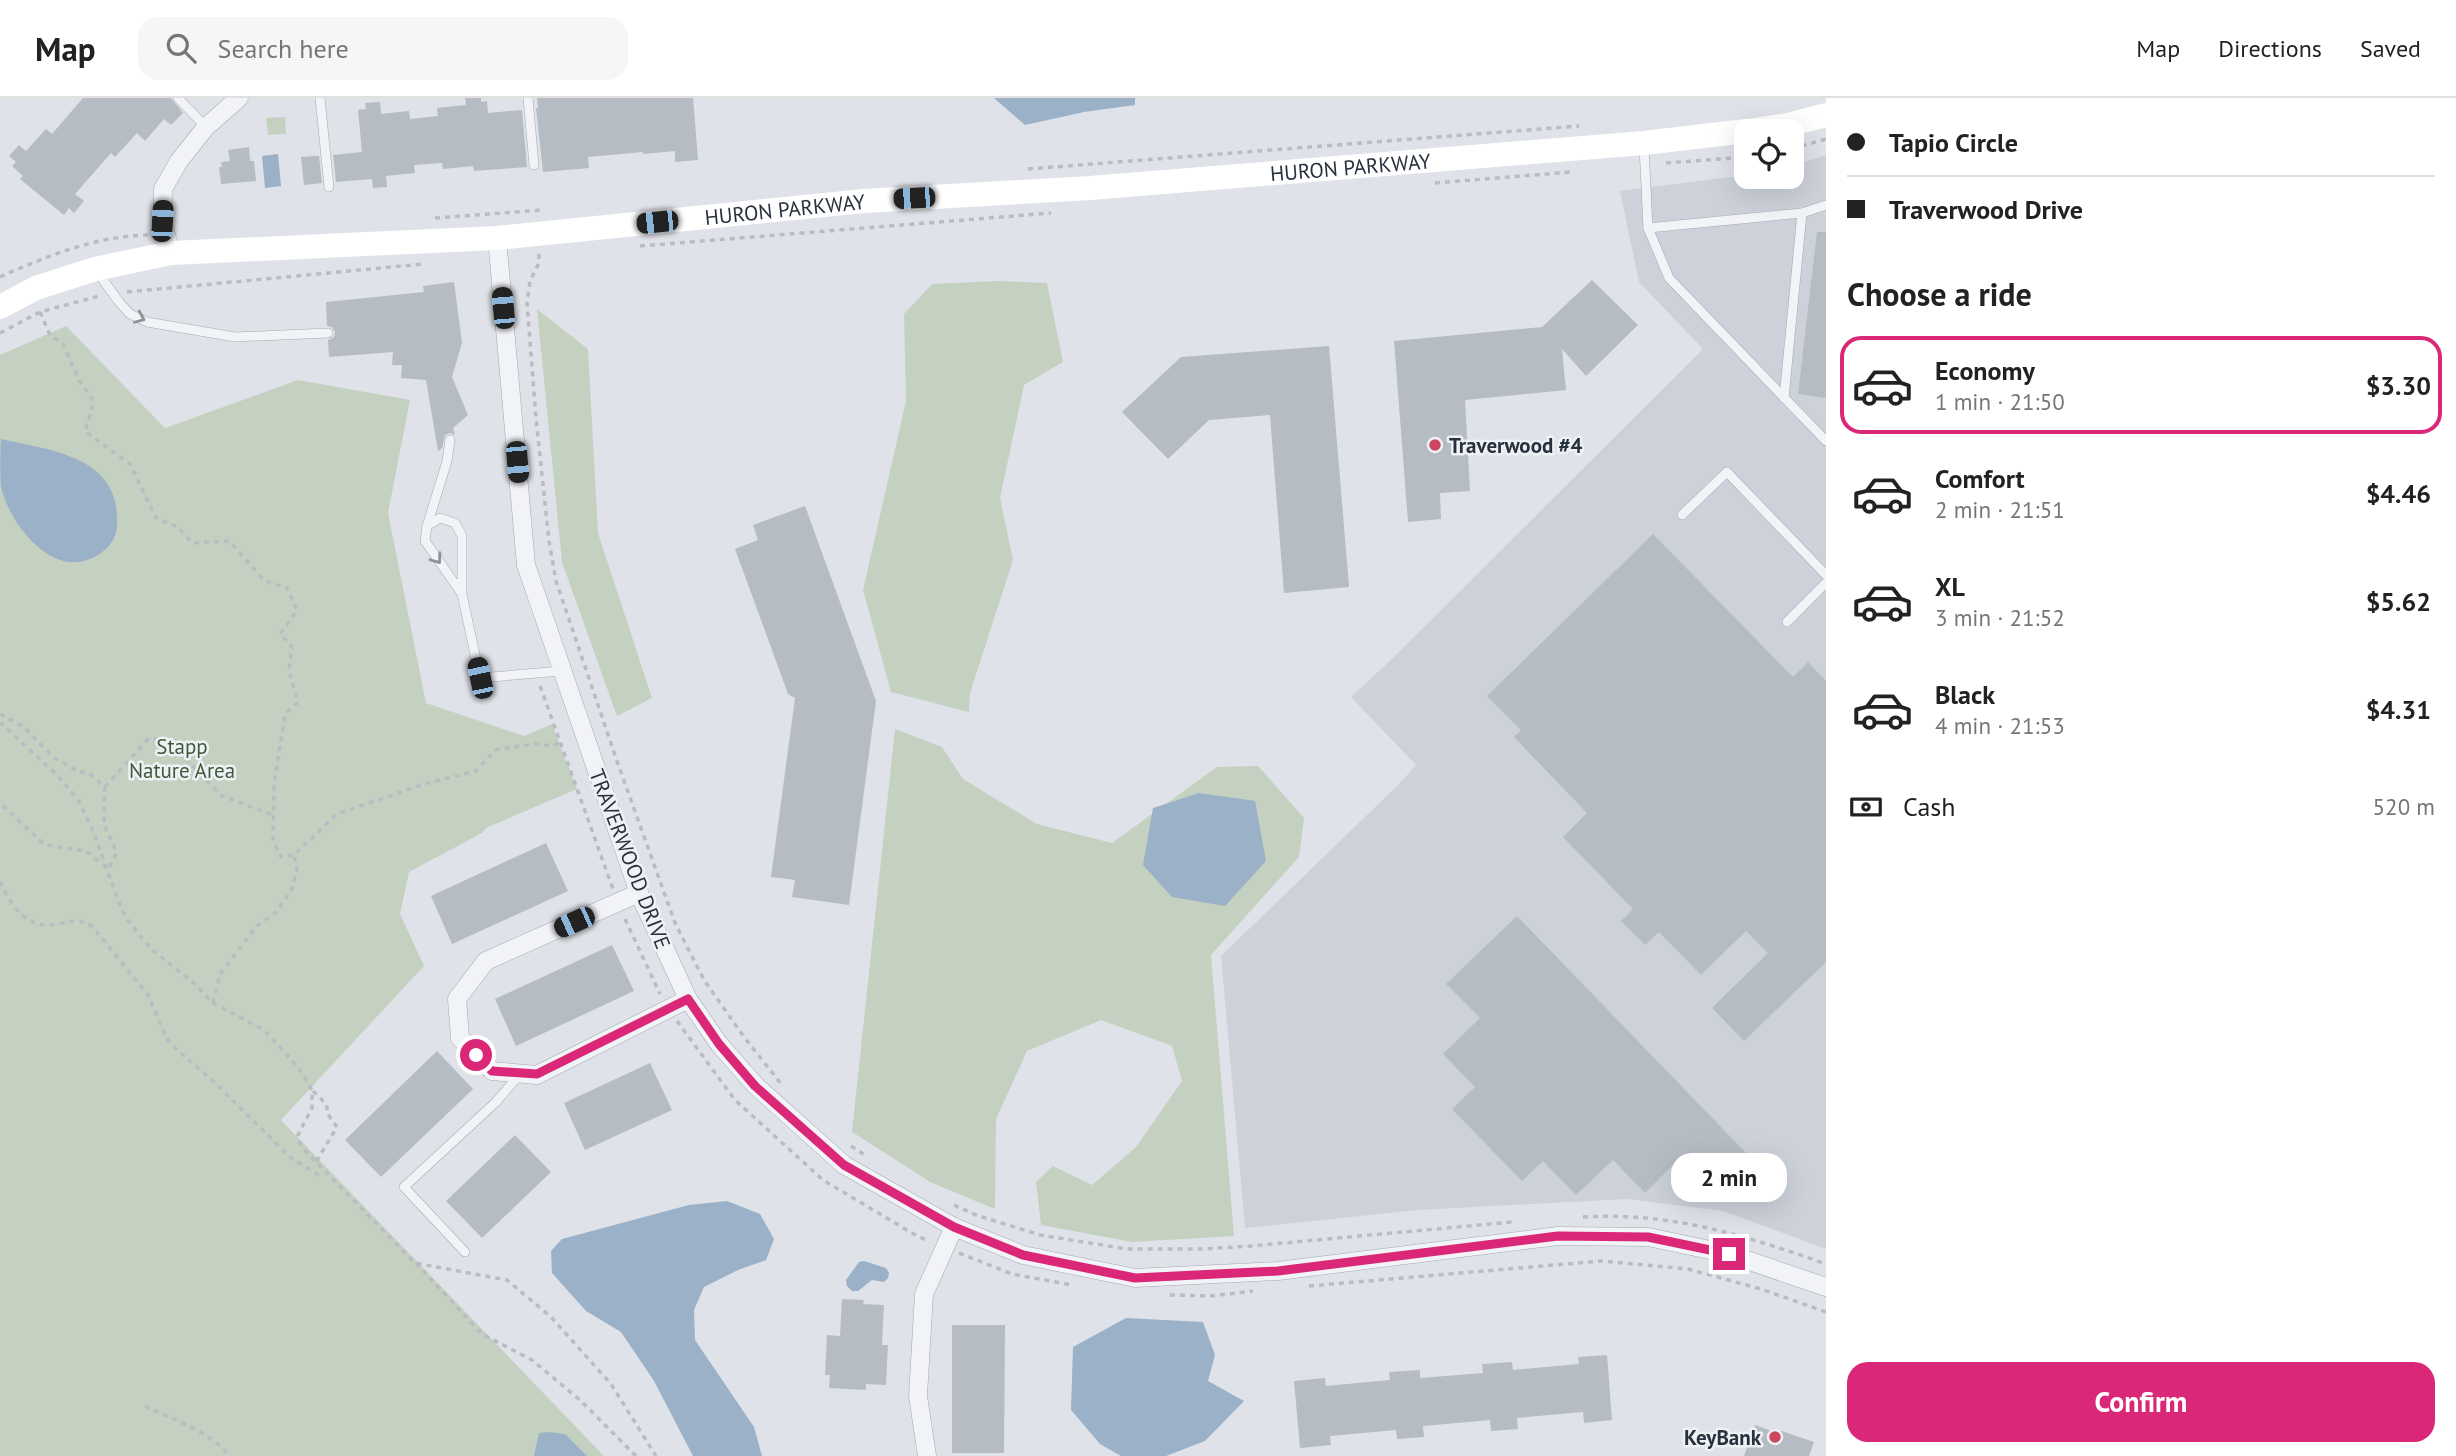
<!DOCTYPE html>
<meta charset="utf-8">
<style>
body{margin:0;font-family:"PT Sans",sans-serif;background:#f6f6f6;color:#222;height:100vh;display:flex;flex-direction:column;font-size:26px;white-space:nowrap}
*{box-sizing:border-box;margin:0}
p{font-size:23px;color:#767676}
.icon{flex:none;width:38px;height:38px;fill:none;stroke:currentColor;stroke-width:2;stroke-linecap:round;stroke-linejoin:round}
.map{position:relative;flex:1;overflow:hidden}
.details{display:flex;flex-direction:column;background:#fff;width:630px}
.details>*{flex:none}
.hud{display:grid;align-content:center;height:154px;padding:0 21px;background:#fff}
.fabs{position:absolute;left:1734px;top:21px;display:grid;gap:14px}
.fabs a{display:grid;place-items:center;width:70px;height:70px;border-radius:14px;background:#fff;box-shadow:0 7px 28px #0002;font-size:35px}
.end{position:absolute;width:32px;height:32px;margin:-16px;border:9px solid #db2777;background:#fff;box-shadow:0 0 0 4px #fff}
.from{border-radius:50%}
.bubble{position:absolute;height:49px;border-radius:21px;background:#fff;box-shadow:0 7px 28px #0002;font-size:23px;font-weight:600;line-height:49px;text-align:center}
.car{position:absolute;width:21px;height:42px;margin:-21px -10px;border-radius:9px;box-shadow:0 0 5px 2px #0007;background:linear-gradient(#222 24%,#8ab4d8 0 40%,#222 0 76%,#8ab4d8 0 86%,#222 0)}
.hud b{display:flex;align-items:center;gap:24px;height:66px;font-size:26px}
.hud b+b{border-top:2px solid #e0e0e0}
.hud i{width:18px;height:18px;background:#222}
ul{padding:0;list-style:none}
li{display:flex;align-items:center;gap:21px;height:98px;margin:0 14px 10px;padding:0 7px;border:4px solid transparent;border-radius:21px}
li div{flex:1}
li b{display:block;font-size:26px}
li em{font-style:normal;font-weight:600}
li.active{border-color:#db2777}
li>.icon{width:63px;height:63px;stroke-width:1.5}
h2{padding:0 21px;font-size:32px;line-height:84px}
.pay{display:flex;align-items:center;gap:18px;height:77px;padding:0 21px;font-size:26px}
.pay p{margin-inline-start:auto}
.cta{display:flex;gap:14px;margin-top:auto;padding:14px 21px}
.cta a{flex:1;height:80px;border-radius:21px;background:#db2777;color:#fff;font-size:28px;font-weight:600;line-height:80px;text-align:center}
header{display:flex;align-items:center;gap:42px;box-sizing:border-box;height:98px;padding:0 35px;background:#fff;border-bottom:2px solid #e0e0e0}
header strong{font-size:33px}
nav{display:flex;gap:38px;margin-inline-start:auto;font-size:24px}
.search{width:490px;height:63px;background:#f6f6f6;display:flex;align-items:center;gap:18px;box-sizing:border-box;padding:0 24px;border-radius:21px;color:#767676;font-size:26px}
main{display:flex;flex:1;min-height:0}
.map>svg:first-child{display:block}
</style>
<header>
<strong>Map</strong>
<div class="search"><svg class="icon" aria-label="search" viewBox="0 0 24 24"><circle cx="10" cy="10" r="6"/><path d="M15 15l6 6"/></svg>Search here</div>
<nav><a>Map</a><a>Directions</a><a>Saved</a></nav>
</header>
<main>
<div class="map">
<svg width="1826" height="1358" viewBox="0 0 1826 1358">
<rect width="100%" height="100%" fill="#dfe2e8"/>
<path fill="#cdd2da" d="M1826,57V1151L1723,1113L1627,1101L1418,1112L1245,1130L1221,858L1399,686L1416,667L1351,599L1396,557L1703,251L1639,184L1620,93L1746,77L1792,79V68Z"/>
<g fill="#c5d1c0">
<path d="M285,19L286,36L268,37L266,20Z"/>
<path d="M997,183L1047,185L1063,264L1024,287L1000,400L1013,462L970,595L969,614L891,594L863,492L906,303L904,216L932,186Z"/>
<path d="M537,211L588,251L598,435L652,600L617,618L562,464Z"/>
<path d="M66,228L165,330L298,282L410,302L388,415L426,605L524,638L552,626L577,691L486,730L482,735L409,774L400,816L424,868L281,1022L604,1358H0V257Z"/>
<path d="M895,631L942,649L963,681L1037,726L1112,745L1217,669L1258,668L1304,720L1299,759L1211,857L1234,1138L1132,1144L1041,1127L1036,1084L1053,1068L1092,1087L1136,1049L1182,983L1172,948L1101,922L1027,953L996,1021L995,1111L932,1085L852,1034Z"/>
</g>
<g fill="#9ab1c7">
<path d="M994,0H1135V7L1084,14L1025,27Z"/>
<path d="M278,56L281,88L265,90L262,58Z"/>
<path d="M1,341C40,350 105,356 115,404C117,411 117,419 117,425C118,442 105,455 90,461C49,478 9,424 1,389C0,376 0,355 1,341Z"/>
<path d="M1199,695L1255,703L1266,763L1225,808L1172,799L1143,767L1153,710Z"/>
<path d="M727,1103L760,1116L774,1141L766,1162L738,1172L704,1189L694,1212L695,1242L754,1329L762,1358H693L654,1283L621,1234L586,1213L552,1175L551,1153L562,1141L689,1107Z"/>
<path d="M864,1163L886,1170L889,1175L888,1180L884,1184L872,1182L858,1193H852L847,1188L846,1182L859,1164Z"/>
<path d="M1126,1220L1203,1224L1215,1257L1208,1283L1244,1303L1205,1343L1166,1358H1121L1100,1346L1071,1312L1073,1249Z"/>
<path d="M548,1334L565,1336L587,1358H534L539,1335Z"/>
</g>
<g fill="#b6bcc4">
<path d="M83,0H171L183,15L171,27L164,21L145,43L137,35L115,59L111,55L75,96L84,103L74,115L69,110L64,117L20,81L23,78L12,68L16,64L9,58L19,47L26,53L46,31L52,36Z"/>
<path d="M465,0H481V4L487,3L488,15L522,12L527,69L474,73L473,68L443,71L442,65L414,67L415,75L386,78L387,89L373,90L372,81L336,84L333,57L362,54L358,12L366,11L365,5L380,4L381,16L409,13L410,21L438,18L437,10L466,7Z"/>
<path d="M537,0H693L698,62L675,64V53L643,56V54L588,59L589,70L543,74L536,10H538Z"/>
<path d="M249,49L250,63H254L256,83L221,86L219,69H222L221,64L230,63L228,52Z"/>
<path d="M315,58H319L322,85L304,87L301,59Z"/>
<path d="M1817,134H1826V300L1798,296Z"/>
<path d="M1592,182L1638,227L1586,278L1562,251L1566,292L1465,302L1470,393L1440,395L1441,421L1408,424L1394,243L1542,229Z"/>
<path d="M454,184L462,245L452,279L468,317L453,330L455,337L450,335L445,337L442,350L438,353L426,282L401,280L402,267H392L393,254L329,259L328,242L334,239L335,234L332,229L327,228L326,204L424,194L423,188Z"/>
<path d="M1329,248L1349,489L1284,495L1270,317L1209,322L1168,361L1122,314L1181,259Z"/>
<path d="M805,408L876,603L849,807L792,799L795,782L771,779L795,600L788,596L735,451L758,442L753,427Z"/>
<path d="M1653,436L1793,579L1808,564L1826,583V864L1744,943L1712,910L1768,855L1746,833L1701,877L1659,834L1645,847L1621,823L1633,811L1563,739L1587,715L1514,639L1521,632L1487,598Z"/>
<path d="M546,745L568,793L452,846L431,798Z"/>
<path d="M1517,818L1750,1059L1713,1094L1680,1060L1645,1095L1613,1062L1576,1097L1543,1063L1522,1083L1452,1011L1475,989L1443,956L1480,920L1446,886Z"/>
<path d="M612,847L634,893L516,948L495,901Z"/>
<path d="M437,953L473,991L381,1079L345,1042Z"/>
<path d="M650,965L672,1012L585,1052L564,1005Z"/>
<path d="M515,1037L551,1074L482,1140L446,1103Z"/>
<path d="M842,1201L864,1202L863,1206L884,1207L882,1247H888L886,1287L866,1286V1292L829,1290L830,1277H825L827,1237L840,1238Z"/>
<path d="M952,1227H1005L1004,1355H952Z"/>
<path d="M1607,1257L1612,1322L1584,1325L1583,1314L1517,1320L1518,1331L1491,1333L1490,1322L1423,1328L1424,1339L1397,1341L1396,1332L1330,1338L1331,1347L1300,1350L1294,1283L1325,1280L1326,1288L1390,1282L1389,1274L1420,1272V1280L1483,1275L1482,1266L1512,1264L1513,1272L1579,1266L1578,1259Z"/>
<path d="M1755,1327L1772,1333L1773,1330L1814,1344L1809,1358H1744Z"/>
</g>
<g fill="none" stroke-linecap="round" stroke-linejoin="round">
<g stroke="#a4a9b2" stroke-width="10">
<g id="lane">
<path d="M178,0L206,29"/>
<path d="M320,0L329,89"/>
<path d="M528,0L534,67"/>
<path d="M1644,48L1648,130L1669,180L1826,343"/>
<path d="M1648,130L1802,115L1826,107"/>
<path d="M96,172L119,204L130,216L147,224L235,239L328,235"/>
<path d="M1784,300L1802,115"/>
<path d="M1682,417L1727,374L1826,477"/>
<path d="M427,428L447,363L450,342"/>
<path d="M462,496L425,443L427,428L440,420L455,425L462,438V496L480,580L561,573"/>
<path d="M1787,524L1826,485"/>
<path d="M465,1154L404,1089L496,1004L519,977"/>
</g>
</g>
<g stroke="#a4a9b2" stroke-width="19">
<g id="street">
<path d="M497,140L526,467L639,795L688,901L719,946L755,987L844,1067L954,1129L1023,1157L1135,1180L1278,1173L1558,1138L1648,1139L1729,1156L1826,1189"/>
<path d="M171,155L162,123L163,91L179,63L206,29L239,0"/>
<path d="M639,795L486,863L457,901L460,940L492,973L537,977L688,901"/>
<path d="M927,1358L918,1298L924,1196L954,1129"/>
</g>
</g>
<g stroke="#b9bdc2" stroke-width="3.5" stroke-dasharray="5 5" stroke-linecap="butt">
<path d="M1792,51L1826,41"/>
<path d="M1666,65L1746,59"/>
<path d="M1028,71L1579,28"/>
<path d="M1435,85L1571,74"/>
<path d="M435,120L543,112"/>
<path d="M640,148L1051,115"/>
<path d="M539,156V165L530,183L527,205L536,320L549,443L556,483L618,666L675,825L704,882L744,939L782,987"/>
<path d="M0,179C47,158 96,138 148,137"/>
<path d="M127,194L423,166"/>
<path d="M40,214L50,237L63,246L79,282L94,304L85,333L130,366L156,420L178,429L192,445L229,443L265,483L287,490L297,512L280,536L292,549L289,573L298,604L285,616L274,687L273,743L281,759L294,757"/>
<path d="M0,235L40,214L99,198"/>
<path d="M540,588L613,791"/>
<path d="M0,616L24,629L53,659L79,674L89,675L105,689L104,726L117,755L108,771L86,753L45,747L0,705"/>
<path d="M0,624L56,676L78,701L94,735L117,800L126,820L151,851L196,887L213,905L264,932L298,969L312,992V1010L298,1037L301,1048L316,1064L415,1165L507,1182L551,1219L611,1286L656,1358"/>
<path d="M105,689L148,641H166L222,698L273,717"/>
<path d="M0,784C9,803 23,828 48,827C68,827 72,817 92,828L148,897L167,941L175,950L213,983L290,1059L320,1078"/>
<path d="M625,821L660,896"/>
<path d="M213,905L220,876L258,827L275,815L291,793L297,773L294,757L337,716L424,686L476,673L495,652L535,646L553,648L561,644"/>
<path d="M677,923L735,1002L823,1082L917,1138L929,1143"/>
<path d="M313,993L327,1007V1015L337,1029L316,1064"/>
<path d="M851,1048L865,1057"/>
<path d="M954,1107L976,1117L1040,1137L1127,1151H1203L1251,1148L1512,1124"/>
<path d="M1583,1119C1671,1114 1744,1137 1826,1166"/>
<path d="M959,1155L1012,1176L1072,1187"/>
<path d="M416,1165L482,1236L532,1262L580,1302L636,1358"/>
<path d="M1309,1188L1601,1163L1688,1171L1761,1191L1826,1214"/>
<path d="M1170,1197L1211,1198L1253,1193"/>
<path d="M145,1308C173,1322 210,1333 229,1358"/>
</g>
<use href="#lane" stroke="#f1f3f6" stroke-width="9"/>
<use href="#street" stroke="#f1f3f6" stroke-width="18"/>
<g stroke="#fff" stroke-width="24">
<path d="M1748,33L1787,27L1826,17"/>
<path id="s1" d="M0,209L36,190L95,171L171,155L497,140L864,103L1090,90L1644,45L1746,33"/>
</g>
</g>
<defs><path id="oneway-chevron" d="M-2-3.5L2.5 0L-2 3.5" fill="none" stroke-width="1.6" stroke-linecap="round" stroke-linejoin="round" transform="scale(1.75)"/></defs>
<g stroke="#8c929a">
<use href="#oneway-chevron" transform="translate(140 220) rotate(23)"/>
<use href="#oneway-chevron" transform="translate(437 461) rotate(54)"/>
</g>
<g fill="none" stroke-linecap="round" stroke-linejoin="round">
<path stroke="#db2777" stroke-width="9" d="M476,957L492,973L537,976L688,901L719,946L755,988L844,1067L954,1129L1023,1157L1135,1180L1278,1173L1558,1138L1648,1139L1729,1156"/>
</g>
<g fill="#cb465e" stroke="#eef1f5" stroke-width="2.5">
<circle cx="1435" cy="347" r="7"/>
<circle cx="1775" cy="1339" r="7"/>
</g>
<g text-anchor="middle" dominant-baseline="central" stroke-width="5" stroke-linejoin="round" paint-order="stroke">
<g font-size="21" fill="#28313e" stroke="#eef1f5">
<text stroke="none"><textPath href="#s1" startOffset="1363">HURON PARKWAY</textPath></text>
<text stroke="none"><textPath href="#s1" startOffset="796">HURON PARKWAY</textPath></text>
<text transform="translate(630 761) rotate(69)">TRAVERWOOD DRIVE</text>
</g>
<g font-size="21" font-weight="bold" fill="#28313e" stroke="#eef1f5" text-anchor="start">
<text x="1449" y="347">Traverwood #4</text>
<text x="1761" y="1339" text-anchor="end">KeyBank</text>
</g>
<g font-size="21" fill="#3d5a36" stroke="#eef1f5">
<text x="182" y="648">Stapp<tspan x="182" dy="24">Nature Area</tspan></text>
</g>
</g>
</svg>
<div class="fabs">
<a><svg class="icon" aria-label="locate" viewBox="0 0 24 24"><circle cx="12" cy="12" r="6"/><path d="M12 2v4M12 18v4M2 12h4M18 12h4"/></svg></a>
</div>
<i class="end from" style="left:476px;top:957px"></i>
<i class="end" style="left:1729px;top:1156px"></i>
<div class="bubble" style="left:1671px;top:1055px;width:116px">2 min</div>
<i class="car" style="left:914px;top:100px;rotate:267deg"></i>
<i class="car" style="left:162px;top:123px;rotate:3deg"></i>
<i class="car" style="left:657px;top:124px;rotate:264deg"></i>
<i class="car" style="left:503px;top:210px;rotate:355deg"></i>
<i class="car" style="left:517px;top:364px;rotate:175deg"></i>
<i class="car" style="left:480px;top:580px;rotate:348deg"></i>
<i class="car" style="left:574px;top:824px;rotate:246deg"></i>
</div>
<section class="details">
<div class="hud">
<b><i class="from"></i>Tapio Circle</b>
<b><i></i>Traverwood Drive</b>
</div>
<h2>Choose a ride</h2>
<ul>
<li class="active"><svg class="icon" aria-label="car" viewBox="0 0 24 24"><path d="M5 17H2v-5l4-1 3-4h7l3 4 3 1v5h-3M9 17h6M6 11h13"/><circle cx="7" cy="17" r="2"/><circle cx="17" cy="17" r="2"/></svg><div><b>Economy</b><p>1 min · 21:50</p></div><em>$3.30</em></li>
<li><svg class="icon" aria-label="car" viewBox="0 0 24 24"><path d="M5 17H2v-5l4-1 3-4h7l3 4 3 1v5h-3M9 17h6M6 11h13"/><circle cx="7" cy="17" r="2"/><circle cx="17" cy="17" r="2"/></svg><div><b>Comfort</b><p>2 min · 21:51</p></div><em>$4.46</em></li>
<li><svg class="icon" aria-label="car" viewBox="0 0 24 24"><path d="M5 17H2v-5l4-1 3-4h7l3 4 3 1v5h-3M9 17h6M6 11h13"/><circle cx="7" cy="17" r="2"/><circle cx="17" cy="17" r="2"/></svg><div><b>XL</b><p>3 min · 21:52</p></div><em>$5.62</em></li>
<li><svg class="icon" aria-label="car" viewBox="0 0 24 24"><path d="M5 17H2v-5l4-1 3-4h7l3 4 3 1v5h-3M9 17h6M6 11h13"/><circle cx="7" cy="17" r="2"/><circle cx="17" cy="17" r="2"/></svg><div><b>Black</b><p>4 min · 21:53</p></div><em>$4.31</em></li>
</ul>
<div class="pay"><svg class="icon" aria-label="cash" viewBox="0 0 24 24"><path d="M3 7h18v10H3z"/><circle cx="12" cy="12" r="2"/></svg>Cash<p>520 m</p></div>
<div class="cta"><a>Confirm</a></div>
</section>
</main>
